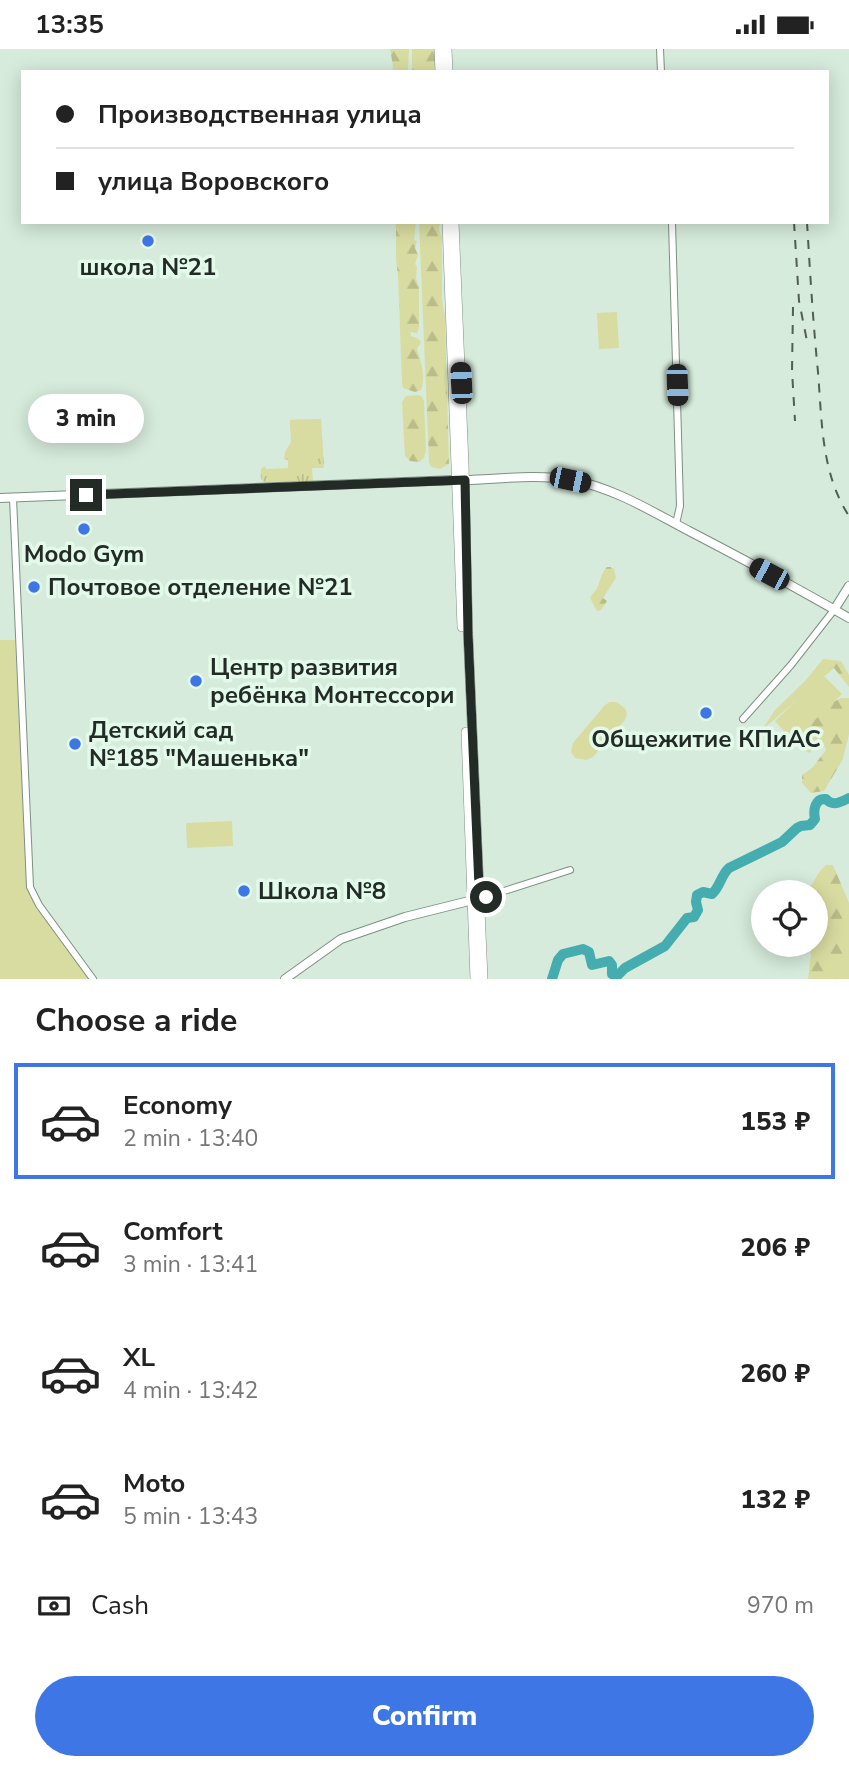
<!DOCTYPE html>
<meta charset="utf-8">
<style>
body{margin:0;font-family:"Nunito Sans",sans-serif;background:#f6f6f6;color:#222;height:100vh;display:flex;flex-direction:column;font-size:26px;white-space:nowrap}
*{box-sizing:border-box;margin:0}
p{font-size:23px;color:#767676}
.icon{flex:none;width:38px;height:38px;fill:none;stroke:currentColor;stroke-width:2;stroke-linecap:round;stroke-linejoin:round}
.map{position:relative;height:930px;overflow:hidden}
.details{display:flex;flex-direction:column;background:#fff;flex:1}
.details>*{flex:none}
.hud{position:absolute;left:21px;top:21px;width:808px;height:154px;border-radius:0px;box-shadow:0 4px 18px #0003;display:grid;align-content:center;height:154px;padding:0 35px;background:#fff}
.buttons{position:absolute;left:751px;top:831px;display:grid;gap:14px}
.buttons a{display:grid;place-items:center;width:77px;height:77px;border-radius:50%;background:#fff;box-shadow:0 4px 18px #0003;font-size:35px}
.end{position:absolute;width:32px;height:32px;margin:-16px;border:9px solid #232b26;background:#fff;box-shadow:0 0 0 4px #fff}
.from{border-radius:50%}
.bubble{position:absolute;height:49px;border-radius:24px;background:#fff;box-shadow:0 4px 18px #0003;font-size:23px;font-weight:800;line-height:49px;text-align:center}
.car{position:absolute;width:21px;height:42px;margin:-21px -10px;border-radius:9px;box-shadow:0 0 5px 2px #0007;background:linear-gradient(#222 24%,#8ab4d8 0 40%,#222 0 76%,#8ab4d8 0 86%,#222 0)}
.hud b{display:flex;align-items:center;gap:24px;height:66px;font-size:26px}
.hud b+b{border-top:2px solid #e0e0e0}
.hud i{width:18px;height:18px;background:#222}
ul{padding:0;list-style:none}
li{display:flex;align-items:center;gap:21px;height:116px;margin:0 14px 10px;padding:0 21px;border:4px solid transparent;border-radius:0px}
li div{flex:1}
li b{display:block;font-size:26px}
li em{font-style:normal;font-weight:800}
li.on{border-color:#3f76e6}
li>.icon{width:63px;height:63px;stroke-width:1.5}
h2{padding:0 35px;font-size:32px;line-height:84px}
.pay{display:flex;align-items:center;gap:18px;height:77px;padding:0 35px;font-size:26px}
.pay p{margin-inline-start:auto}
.primary-button{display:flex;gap:14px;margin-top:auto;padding:14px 35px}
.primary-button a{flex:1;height:80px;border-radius:42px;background:#3f76e6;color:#fff;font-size:28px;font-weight:800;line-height:80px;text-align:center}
.status{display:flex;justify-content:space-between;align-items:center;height:49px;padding:0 35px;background:#fff;direction:ltr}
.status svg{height:19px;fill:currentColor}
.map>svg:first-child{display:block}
</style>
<div class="status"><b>13:35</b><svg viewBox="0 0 49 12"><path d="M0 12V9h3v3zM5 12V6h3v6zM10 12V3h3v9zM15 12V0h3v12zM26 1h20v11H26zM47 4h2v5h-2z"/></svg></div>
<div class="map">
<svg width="849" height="930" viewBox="0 0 849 930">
<defs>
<pattern id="grass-tufts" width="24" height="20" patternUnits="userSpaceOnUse" patternTransform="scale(1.75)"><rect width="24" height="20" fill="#d9dca1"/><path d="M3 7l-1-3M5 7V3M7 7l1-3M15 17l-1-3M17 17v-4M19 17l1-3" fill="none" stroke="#babd8a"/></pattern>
<pattern id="forest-firs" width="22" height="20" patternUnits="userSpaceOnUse" patternTransform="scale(1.75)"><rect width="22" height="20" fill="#d9dca1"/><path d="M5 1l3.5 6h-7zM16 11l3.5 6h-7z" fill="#babd8a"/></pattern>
</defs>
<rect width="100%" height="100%" fill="#d6ebdb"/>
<path fill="url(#grass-tufts)" d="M321,370L324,419H312L313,432L265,434L261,430C261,424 259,419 265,417L266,420L288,419V411L284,410L285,403L291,393L290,371Z"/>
<g fill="url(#forest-firs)">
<path d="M390,0H409L408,23H392L393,17Z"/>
<path d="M412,0H436L437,23H412Z"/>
<path d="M396,173H416L414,191L417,192L415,199L418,206L415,215L417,218L416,229L419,238V279L417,284L410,283L411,287L417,289L421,293L417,300C421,313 426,327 421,341L415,343L403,339L402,335L398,226L396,210Z"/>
<path d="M419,173H440L439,180L442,189V250L445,268L449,415L440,420L431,418L429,413Z"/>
<path d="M419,346L422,348L424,352L426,402L424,409L419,413L410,412L405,407L402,353L406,347Z"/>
<path d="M607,518H611L614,520L616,529C614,532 605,546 604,547L603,549L607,552L601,561L597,562L590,549C592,545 594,543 596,541C601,533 600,525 607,518Z"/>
<path d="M823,610L841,612L849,626V638L834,619L762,681L775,661L806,631Z"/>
<path d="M841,649H849V685L843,710L824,742L811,744L802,734V726L812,719L826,701L822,691L812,699L810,704L801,700L797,691L818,661Z"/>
<path d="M826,816H833L849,854V930H808L811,906L808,896H816V844L805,843C815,835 815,825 826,816Z"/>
</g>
<g fill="#d9dca1">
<path d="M617,263L619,299L599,300L597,264Z"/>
<path d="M321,370L323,404H296V382L290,381V371Z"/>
<path d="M0,591H15L27,838L36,856L89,930H0Z"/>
<path d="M823,626L842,645L793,692L775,672Z"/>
<path d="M610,653H616L625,659L627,665L625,671L593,708L586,711L575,709L571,703L573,694L605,656Z"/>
<path d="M232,772L233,797L187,799L186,774Z"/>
</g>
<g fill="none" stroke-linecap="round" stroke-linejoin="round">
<path stroke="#45adaf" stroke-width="10" d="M552,930L558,911L563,905L583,900L589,903L592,916L609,912L612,916V925L617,927L625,919L665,897L687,869L694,868L698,861L696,853L697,846L703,843L712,845C720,838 721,826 729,819L782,793L797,779L801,777L810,776L815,770C813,761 815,749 826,750C833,758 841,753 849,749"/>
<g stroke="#7d9082" stroke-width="8">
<g id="minor">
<path d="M660,0L661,23"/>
<path d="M672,173L680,457L676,475"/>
<path d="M13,449L30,838L39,856L93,930"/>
<path d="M743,670L791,616L834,561"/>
<path d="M479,850L570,821"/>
</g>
</g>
<g stroke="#7d9082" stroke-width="10">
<g id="major">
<path d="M465,431C500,430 537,425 572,431C614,439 651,462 689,482C743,510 797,539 849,569"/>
<path d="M0,449L456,431"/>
<path d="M834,561L849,537"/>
<path d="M285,930L341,890L405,868L473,851"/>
</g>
</g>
<g stroke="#7d9082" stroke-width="10">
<g id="highway">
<path d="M439,0L440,23"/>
<path d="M447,0L448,23"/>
<path d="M447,173L462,578"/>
<path d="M454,173L464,416L468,584L483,930"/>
<path d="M466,683L475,930"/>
</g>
</g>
<use href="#minor" stroke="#fff" stroke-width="6"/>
<use href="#major" stroke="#fff" stroke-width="8"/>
<use href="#highway" stroke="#fff" stroke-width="9"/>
<g stroke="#515d55" stroke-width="2" stroke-dasharray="9 9" stroke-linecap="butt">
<path d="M794,173L799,252L807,292"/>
<path d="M807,173C810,223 813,273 818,323C822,372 821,424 849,467"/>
<path d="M793,258L792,322L795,372"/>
</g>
</g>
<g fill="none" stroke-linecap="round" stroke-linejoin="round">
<path stroke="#232b26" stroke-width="9" d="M86,446L465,431L468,584L479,837L480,850L486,848"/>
</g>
<g fill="#3f76e6" stroke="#e3f9e9" stroke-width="2.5">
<circle cx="148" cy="192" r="7"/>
<circle cx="84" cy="480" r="7"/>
<circle cx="34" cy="538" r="7"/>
<circle cx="196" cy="632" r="7"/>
<circle cx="706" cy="664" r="7"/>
<circle cx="75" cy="695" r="7"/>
<circle cx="244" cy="842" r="7"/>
</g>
<g text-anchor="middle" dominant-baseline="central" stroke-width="7" stroke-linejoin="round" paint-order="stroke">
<g font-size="24" font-weight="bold" fill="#232b26" stroke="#e3f9e9" text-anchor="start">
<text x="148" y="218" text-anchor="middle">школа №21</text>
<text x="84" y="505" text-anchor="middle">Modo Gym</text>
<text x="48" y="538">Почтовое отделение №21</text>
<text x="210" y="618">Центр развития<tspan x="210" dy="28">ребёнка Монтессори</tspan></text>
<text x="89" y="681">Детский сад<tspan x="89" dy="28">№185 "Машенька"</tspan></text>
<text x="706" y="690" text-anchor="middle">Общежитие КПиАС</text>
<text x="258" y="842">Школа №8</text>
</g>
</g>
</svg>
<div class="buttons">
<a><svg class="icon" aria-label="locate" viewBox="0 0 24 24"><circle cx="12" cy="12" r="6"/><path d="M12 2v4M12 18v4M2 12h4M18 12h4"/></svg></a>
</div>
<i class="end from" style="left:486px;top:848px"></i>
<i class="end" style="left:86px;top:446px"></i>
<div class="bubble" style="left:28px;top:345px;width:116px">3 min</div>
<i class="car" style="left:461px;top:334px;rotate:357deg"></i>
<i class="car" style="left:677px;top:336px;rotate:178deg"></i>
<i class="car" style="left:570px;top:431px;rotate:102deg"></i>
<i class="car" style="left:769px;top:525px;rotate:298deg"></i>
<div class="hud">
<b><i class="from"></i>Производственная улица</b>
<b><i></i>улица Воровского</b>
</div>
</div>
<section class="details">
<h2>Choose a ride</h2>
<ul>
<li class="on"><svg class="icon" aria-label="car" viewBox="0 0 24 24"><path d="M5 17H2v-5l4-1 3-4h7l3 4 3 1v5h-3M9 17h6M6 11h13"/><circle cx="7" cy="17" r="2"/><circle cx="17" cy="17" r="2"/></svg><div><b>Economy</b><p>2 min · 13:40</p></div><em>153 ₽</em></li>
<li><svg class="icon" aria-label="car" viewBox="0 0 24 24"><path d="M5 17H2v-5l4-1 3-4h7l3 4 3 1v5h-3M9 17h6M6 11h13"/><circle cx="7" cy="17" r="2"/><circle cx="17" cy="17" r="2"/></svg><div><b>Comfort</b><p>3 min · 13:41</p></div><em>206 ₽</em></li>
<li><svg class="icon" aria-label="car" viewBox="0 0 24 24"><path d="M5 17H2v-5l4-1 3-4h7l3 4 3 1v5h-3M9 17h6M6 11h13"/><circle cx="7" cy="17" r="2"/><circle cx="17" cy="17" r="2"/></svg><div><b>XL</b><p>4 min · 13:42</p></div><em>260 ₽</em></li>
<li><svg class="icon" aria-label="car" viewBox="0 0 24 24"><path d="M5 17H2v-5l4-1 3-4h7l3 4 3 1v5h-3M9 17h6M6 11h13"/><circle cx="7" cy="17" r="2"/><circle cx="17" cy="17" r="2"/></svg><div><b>Moto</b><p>5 min · 13:43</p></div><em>132 ₽</em></li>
</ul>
<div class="pay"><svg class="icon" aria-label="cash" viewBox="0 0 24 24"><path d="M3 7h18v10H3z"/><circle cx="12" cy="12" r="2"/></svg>Cash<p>970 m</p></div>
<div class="primary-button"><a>Confirm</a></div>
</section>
